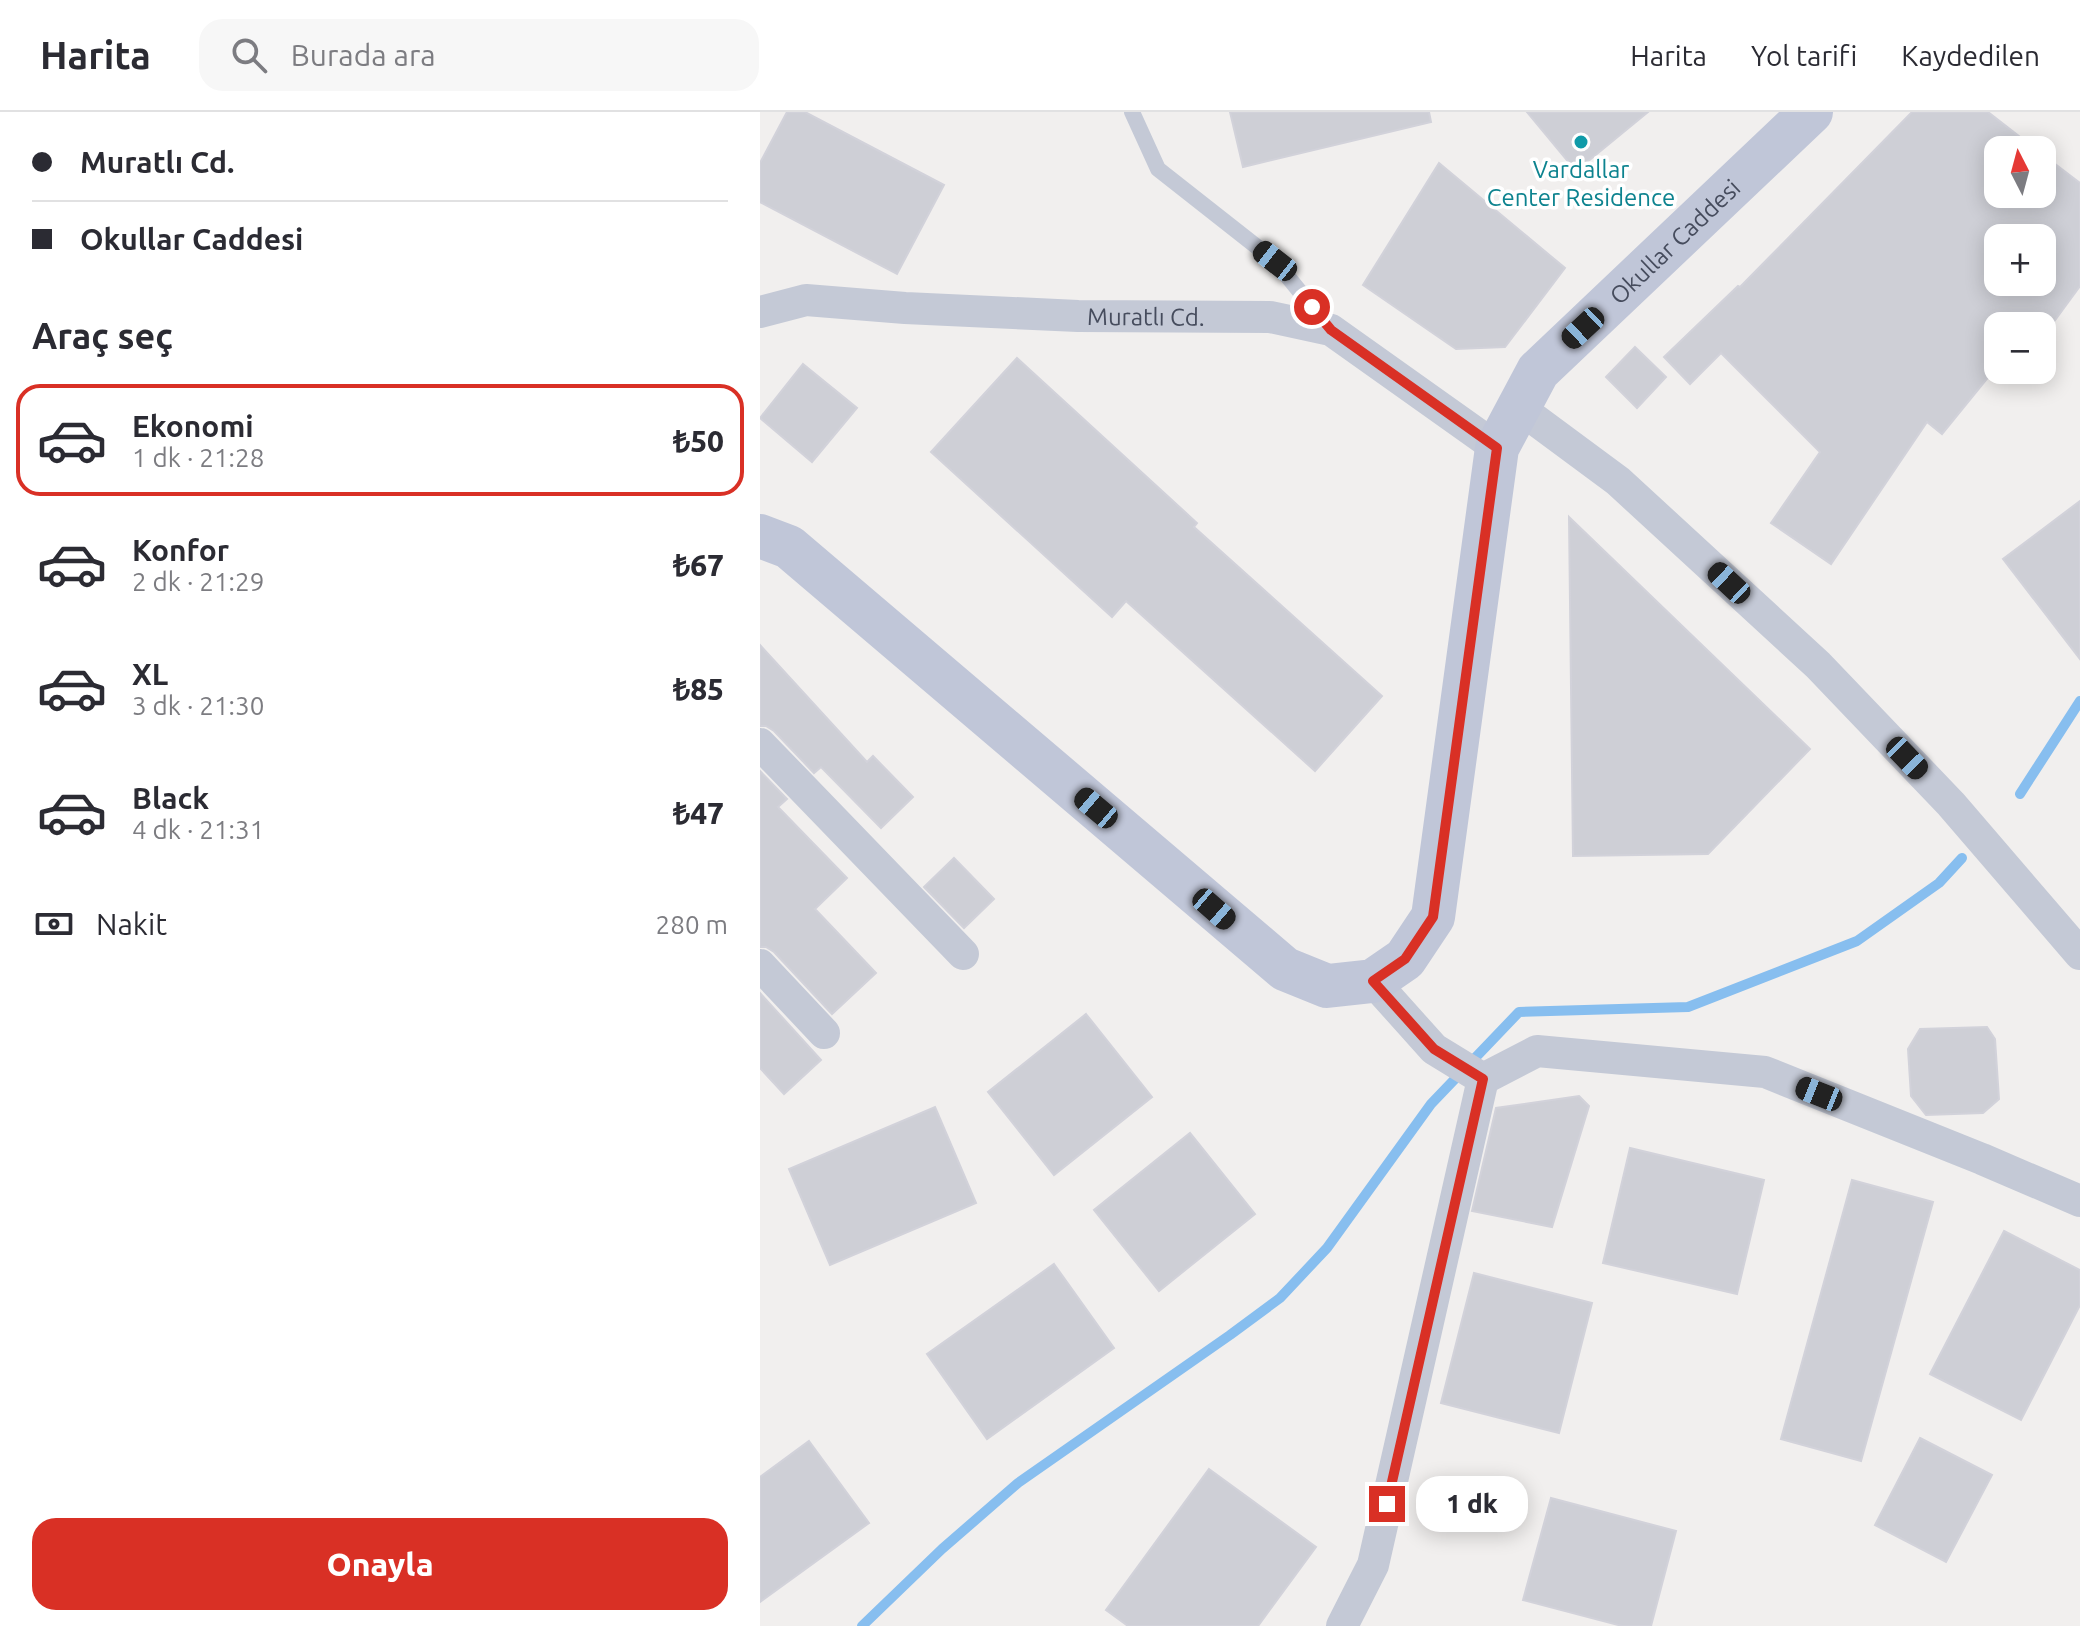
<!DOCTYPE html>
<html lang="tr">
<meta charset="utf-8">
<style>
body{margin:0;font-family:Ubuntu,sans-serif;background:#f7f7f7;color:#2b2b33;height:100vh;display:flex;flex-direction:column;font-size:30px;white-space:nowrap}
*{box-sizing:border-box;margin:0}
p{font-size:26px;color:#7c7c81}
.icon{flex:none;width:44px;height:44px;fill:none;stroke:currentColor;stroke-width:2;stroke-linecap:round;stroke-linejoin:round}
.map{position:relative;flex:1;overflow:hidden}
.drawer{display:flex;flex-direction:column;background:#fff;width:760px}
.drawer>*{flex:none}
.top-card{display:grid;align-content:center;height:176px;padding:0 32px;background:#fff}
.needle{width:52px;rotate:354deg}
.fabs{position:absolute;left:1224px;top:24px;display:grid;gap:16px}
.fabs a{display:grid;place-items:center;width:72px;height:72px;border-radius:16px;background:#fff;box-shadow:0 4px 20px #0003;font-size:40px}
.end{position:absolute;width:36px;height:36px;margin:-18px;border:10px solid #d93025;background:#fff;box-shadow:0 0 0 4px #fff}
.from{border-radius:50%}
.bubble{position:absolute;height:56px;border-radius:24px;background:#fff;box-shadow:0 4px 20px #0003;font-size:26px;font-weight:800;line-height:56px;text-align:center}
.car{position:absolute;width:24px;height:48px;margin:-24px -12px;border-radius:10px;box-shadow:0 0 6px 2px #0007;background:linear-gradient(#222 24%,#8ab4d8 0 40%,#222 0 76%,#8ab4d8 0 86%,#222 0)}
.top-card b{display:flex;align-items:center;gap:28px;height:76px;font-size:30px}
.top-card b+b{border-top:2px solid #e1e1e2}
.top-card i{width:20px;height:20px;background:#2b2b33}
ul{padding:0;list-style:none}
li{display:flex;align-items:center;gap:24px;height:112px;margin:0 16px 12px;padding:0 16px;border:4px solid transparent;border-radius:24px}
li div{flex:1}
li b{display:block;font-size:30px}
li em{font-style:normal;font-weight:800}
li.current{border-color:#d93025}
li>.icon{width:72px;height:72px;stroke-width:1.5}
h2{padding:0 32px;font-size:36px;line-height:96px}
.pay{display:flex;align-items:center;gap:20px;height:88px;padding:0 32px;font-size:30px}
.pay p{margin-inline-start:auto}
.button{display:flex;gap:16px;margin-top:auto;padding:16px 32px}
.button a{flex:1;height:92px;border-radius:24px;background:#d93025;color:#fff;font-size:32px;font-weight:800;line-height:92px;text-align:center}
header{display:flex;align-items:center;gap:48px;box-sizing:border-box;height:112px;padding:0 40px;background:#fff;border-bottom:2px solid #e1e1e2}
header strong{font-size:38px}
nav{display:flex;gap:44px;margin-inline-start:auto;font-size:28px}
.search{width:560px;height:72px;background:#f7f7f7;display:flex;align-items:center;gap:20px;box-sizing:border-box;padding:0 28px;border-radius:24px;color:#7c7c81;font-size:30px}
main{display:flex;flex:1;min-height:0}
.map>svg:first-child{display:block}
</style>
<header>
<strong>Harita</strong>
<div class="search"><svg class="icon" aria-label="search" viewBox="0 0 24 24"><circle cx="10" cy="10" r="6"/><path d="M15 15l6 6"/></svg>Burada ara</div>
<nav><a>Harita</a><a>Yol tarifi</a><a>Kaydedilen</a></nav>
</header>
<main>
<section class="drawer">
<div class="top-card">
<b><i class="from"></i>Muratlı Cd.</b>
<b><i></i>Okullar Caddesi</b>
</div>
<h2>Araç seç</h2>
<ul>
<li class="current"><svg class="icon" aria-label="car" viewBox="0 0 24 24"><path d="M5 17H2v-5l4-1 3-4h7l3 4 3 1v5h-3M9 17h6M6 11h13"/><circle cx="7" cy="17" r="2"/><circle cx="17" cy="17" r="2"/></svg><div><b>Ekonomi</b><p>1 dk · 21:28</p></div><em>₺50</em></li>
<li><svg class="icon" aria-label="car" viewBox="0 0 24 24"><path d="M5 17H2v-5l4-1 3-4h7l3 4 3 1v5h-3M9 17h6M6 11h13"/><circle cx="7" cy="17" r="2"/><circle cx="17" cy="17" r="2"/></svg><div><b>Konfor</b><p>2 dk · 21:29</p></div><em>₺67</em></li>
<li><svg class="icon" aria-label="car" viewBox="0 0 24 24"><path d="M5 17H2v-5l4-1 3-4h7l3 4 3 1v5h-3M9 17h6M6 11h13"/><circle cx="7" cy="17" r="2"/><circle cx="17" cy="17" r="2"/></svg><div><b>XL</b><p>3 dk · 21:30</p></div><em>₺85</em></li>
<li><svg class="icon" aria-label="car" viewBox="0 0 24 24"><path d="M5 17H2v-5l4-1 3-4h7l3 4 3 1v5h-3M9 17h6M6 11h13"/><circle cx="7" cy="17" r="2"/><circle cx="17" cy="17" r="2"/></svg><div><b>Black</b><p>4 dk · 21:31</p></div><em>₺47</em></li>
</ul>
<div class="pay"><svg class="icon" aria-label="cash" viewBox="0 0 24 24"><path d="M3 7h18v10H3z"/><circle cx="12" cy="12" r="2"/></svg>Nakit<p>280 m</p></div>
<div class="button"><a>Onayla</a></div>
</section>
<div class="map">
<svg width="1320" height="1514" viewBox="0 0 1320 1514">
<rect width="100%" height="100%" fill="#f1efee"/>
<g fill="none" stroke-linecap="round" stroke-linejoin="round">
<g stroke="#87beef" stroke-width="10">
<path d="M1260,682L1320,589"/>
<path d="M102,1514L182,1437L258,1371L470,1223L520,1186L567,1136L671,992L759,900L928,895L1097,829L1179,771L1202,746"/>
</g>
</g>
<g fill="#cecfd6" stroke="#d2d2da" stroke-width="2" fill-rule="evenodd">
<path d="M27,0H45L184,73L137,162L0,90V51Z"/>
<path d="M470,0H669L671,10L483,55Z"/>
<path d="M767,0H888L816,59Z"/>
<path d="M1152,0H1228L1277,38H1238V82H1282V42L1320,71V174L1282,226V214H1238V258H1259L1252,267L1234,258L1182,322L1167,310L1071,452L1011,411L1060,340L961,241L930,272L904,245L978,174L980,175ZM1238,126H1282V170H1238Z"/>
<path d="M679,51L805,156L745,235L696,237L603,173Z"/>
<path d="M875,235L906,265L877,296L846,265Z"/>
<path d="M257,246L437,411L434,415L622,584L555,659L366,489L352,505L171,340Z"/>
<path d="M43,252L97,296L52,350L0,306Z"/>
<path d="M1320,389V547L1243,447Z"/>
<path d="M809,405L1050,637L948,742L813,744Z"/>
<path d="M0,533L107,650L113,644L153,685L121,716L61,655L54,661L14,619L6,614H0Z"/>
<path d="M0,659L27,687L18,695L87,766L55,797L116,861L72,902L14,840L6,835H0Z"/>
<path d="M194,746L234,787L204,816L164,775Z"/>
<path d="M0,881L61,948L24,982L0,956Z"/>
<path d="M326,902L392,985L294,1063L228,980Z"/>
<path d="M1227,915L1235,927L1239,987L1223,1001L1166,1003L1151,984L1148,937L1160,917Z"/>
<path d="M819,984L829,994L792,1115L712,1099L736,996Z"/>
<path d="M175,995L216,1091L70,1153L29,1057Z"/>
<path d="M430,1021L495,1102L399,1179L334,1098Z"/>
<path d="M870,1036L1004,1068L977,1182L843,1151Z"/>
<path d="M1092,1068L1173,1090L1101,1349L1021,1327Z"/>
<path d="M1244,1119L1320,1158V1193L1261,1308L1170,1262Z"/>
<path d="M294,1152L354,1236L227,1327L167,1242Z"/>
<path d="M714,1161L832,1191L799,1321L681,1291Z"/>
<path d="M1160,1326L1232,1363L1186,1450L1115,1413Z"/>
<path d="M49,1329L109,1411L0,1490V1365Z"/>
<path d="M449,1357L556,1435L498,1514H368L346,1498Z"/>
<path d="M791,1386L916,1419L891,1514H862L763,1488Z"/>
</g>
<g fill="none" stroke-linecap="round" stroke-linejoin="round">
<path stroke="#c4c9d6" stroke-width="16" d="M372,0L398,57L515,149L567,213"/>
<g stroke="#c4c9d6" stroke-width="32">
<path id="s1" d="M0,200L46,188L145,196L318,204L510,205L571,218L737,336"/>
<path d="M758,295L858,369L1058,553L1191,692L1320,842"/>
<path d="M0,632L203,842"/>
<path d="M0,853L64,921"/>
<path d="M613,869L674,937L723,967"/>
<path d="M723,967L777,939L1005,960L1222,1047L1320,1089"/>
<path d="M582,1514L613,1453L723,967"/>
</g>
<path stroke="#c0c6d8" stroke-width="44" id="s2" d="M0,424L29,435L525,857L567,874L613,869L645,847L673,805L737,336L778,259L1051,0"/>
</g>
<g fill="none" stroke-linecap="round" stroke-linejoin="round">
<path stroke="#d93025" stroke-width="10" d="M552,195L571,218L737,336L673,805L645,847L613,869L674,937L723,967L627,1392"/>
</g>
<circle fill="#0f9aa8" stroke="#fff" stroke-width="3" cx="821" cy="30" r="8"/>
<g text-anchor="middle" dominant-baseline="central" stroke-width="7" stroke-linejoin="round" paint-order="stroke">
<g font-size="24" fill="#0d838f" stroke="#fff">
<text x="821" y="57">Vardallar<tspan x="821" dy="28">Center Residence</tspan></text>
</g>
<g font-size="24" fill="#464c5d" stroke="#fff">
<text stroke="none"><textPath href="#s2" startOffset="1612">Okullar Caddesi</textPath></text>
<text stroke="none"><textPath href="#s1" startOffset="388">Muratlı Cd.</textPath></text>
</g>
</g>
</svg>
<div class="fabs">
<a><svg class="needle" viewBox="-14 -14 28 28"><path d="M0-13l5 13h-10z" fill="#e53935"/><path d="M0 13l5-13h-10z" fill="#7c7c81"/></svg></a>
<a>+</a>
<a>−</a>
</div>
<i class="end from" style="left:552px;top:195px"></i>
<i class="end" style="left:627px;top:1392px"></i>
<div class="bubble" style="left:656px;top:1364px;width:112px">1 dk</div>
<i class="car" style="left:515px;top:149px;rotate:308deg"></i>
<i class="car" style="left:823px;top:216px;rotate:227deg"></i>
<i class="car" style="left:969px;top:471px;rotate:313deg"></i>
<i class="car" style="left:1147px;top:646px;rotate:136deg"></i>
<i class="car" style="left:336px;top:696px;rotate:310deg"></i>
<i class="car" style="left:454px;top:797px;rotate:131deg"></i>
<i class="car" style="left:1059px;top:982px;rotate:292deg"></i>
</div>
</main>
